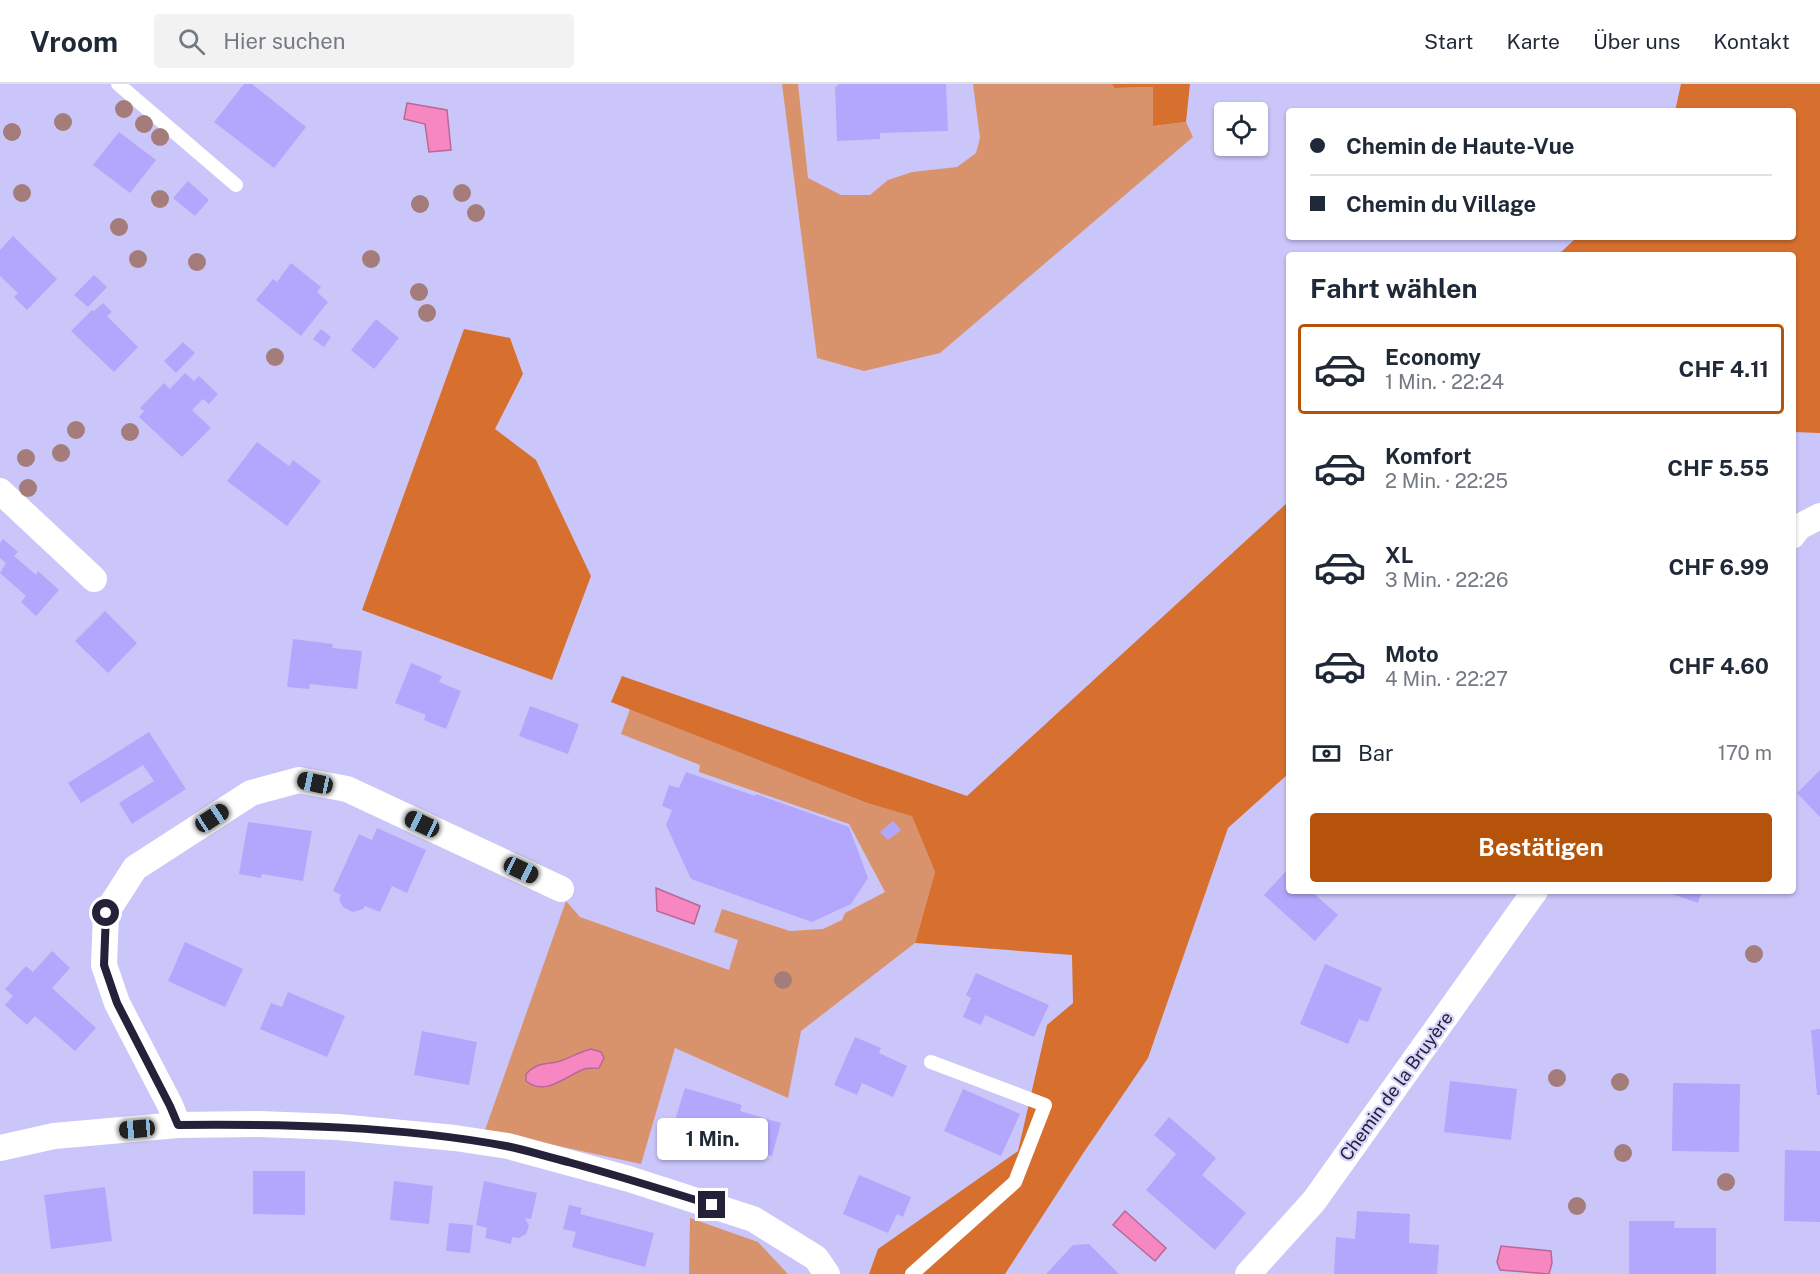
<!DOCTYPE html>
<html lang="de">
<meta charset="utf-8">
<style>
body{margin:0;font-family:"Public Sans",sans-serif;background:#f2f2f3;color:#1f2937;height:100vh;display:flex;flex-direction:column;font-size:22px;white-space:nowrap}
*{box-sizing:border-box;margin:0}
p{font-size:20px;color:#747a83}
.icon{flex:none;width:33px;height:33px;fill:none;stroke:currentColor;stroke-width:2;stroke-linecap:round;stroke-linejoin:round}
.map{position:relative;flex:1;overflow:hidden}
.panel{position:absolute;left:1286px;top:168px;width:510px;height:642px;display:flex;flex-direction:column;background:#fff;border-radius:6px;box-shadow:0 2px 4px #0004}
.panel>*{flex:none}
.guide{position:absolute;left:1286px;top:24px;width:510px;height:132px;border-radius:6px;box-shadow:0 2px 4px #0004;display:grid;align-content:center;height:132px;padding:0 24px;background:#fff}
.tools{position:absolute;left:1214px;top:18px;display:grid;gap:12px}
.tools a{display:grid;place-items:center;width:54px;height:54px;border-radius:6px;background:#fff;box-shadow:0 2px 4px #0004;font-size:30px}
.end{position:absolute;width:27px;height:27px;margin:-14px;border:8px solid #252139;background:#fff;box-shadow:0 0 0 3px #fff}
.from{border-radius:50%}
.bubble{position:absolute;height:42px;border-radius:6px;background:#fff;box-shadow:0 2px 4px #0004;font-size:20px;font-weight:700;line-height:42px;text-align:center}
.car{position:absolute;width:18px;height:36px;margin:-18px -9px;border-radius:8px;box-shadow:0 0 4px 2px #0007;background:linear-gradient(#222 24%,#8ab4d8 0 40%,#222 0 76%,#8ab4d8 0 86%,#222 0)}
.guide b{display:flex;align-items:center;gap:21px;height:57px;font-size:22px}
.guide b+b{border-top:2px solid #e0e1e3}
.guide i{width:15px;height:15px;background:#1f2937}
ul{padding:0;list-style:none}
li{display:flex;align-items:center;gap:18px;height:90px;margin:0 12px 9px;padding:0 12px;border:3px solid transparent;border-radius:6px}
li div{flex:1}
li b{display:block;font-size:22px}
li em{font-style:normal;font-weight:700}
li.selected{border-color:#b45309}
li>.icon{width:54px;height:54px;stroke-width:1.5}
h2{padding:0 24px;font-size:27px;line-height:72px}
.pay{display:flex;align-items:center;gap:15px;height:66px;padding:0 24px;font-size:22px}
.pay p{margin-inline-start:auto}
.action{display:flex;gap:12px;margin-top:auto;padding:12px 24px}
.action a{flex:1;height:69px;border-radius:6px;background:#b45309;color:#fff;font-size:24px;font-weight:700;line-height:69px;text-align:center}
header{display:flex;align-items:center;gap:36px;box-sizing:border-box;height:84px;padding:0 30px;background:#fff;border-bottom:2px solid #e0e1e3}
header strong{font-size:28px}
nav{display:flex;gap:33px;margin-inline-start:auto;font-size:21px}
.search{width:420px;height:54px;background:#f2f2f3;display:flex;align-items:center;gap:15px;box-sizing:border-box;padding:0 21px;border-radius:6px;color:#747a83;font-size:22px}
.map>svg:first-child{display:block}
</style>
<header>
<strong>Vroom</strong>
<div class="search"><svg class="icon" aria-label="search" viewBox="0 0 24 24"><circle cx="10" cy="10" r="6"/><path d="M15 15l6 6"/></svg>Hier suchen</div>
<nav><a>Start</a><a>Karte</a><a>Über uns</a><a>Kontakt</a></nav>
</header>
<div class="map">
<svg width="1820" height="1190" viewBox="0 0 1820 1190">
<rect width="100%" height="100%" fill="#cbc6f9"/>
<g fill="#d9936c">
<path d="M782,0H798L808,94L841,111H870L888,96L912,88L957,83L976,69L980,54L973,0H1112L1114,4L1154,3L1153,42L1186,38L1193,53L940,269L864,287L817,274Z"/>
<path d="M630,625L867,719L912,731L935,788L915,859L801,947L788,1014L675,964L641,1080L485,1046L566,817L580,833L729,886L738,856L714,848L722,825L790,847L823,845L842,836L845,829L885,808L849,740L699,688L700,681L621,650Z"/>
<path d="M690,1134L758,1158L788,1190H689Z"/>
</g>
<g fill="#d7702e">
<path d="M1112,0H1190L1186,38L1153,42V3L1114,4Z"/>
<path d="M1681,0H1820V349L1793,348L1792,171H1558L1577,153H1792V27H1675Z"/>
<path d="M464,245L510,254L523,290L495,345L536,376L591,492L552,596L362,526Z"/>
<path d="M1288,418V690L1228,744L1148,974L1084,1068L1005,1190H869L878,1165L1018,1067L1047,941L1073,919L1072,871L915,859L935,788L912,732L867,719L611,618L622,592L967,712Z"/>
</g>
<g fill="#f787c0" stroke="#b86898" stroke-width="1.5">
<path d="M407,19L447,26L451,66L429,68L425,40L404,35Z"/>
<path d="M656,804L700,822L694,840L657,827Z"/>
<path d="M591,965L601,968L604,974L599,984C594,984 588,984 584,985C566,992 545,1013 526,997V990C539,976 548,982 563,976C573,972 580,968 591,965Z"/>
<path d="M1125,1127L1166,1164L1155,1177L1113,1141Z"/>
<path d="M1501,1162L1551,1167L1552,1179L1549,1190L1500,1186L1497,1178Z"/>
</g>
<g fill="#b2a7fc">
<path d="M244,0H252L306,43L274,84L214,38Z"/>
<path d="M838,0H946L948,47L880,49V55L837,57L835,3L838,2Z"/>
<path d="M119,48L156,76L130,109L93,81Z"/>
<path d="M188,97L209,116L195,132L173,114Z"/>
<path d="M13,152L57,195L27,226L14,213L18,209L0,192V166Z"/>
<path d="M291,179L321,203L317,208L328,218L301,252L256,216L273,195L277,198Z"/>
<path d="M94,191L107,203L88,223L74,211Z"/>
<path d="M103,219L112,228L107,232L138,263L114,288L71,247L92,226L94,227Z"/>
<path d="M376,235L399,254L374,285L351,266Z"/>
<path d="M321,245L331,253L324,263L313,255Z"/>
<path d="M183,258L195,269L176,289L164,277Z"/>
<path d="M185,289L194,297L199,292L218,310L209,320L203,315L192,326L211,344L182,373L139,333L144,327L140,324L164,299L170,305Z"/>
<path d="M257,358L289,382L293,376L321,397L287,442L227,397Z"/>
<path d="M3,455L18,468L14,472L36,491L38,487L59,506L36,532L21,518L26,512L0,489L6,479L0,474V459Z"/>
<path d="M105,527L137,559L108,589L75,557Z"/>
<path d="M293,555L333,560L332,564L362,567L357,605L310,600L309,605L287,603Z"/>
<path d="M411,579L442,592L439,598L461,607L446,645L424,636L426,631L395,619Z"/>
<path d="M530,622L579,640L568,670L519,652Z"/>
<path d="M149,648L186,705L132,740L119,719L154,697L143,681L81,719L68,699Z"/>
<path d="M1820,686V733L1797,709Z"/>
<path d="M686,688L755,712L756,710L849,743L868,794L851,820L812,838L691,795L666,741L672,726L662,722L669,701L679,704Z"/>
<path d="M893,737L901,746L888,756L880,748Z"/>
<path d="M248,738L312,747L303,797L262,790L261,794L239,790Z"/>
<path d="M377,744L426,766L407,809L392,802L380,828L365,822L363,825L353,828L343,823L339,815L341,811L333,807L359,750L372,756Z"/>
<path d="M1287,786L1288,807H1311L1338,831L1315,857L1264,811Z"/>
<path d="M1664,807H1702L1698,819Z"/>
<path d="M185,858L243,885L225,923L168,897Z"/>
<path d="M52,867L70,884L52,904L96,944L75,967L35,932L27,941L5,921L13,912L5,905L26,882L33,888Z"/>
<path d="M1325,880L1382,904L1368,938L1359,935L1348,960L1300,940Z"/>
<path d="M976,889L1049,921L1034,953L985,931L981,941L963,933L971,914L966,911Z"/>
<path d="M288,908L345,932L327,973L260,945L271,919L282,923Z"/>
<path d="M1820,945V1011H1817L1811,946Z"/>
<path d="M422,947L477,958L469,1001L414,991Z"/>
<path d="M855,953L881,964L879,969L907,982L893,1013L862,999L857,1011L834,1001Z"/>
<path d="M1450,997L1517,1005L1511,1056L1444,1048Z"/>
<path d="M1673,999L1740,1000L1739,1068L1672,1067Z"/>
<path d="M685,1004L742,1021L740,1027L781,1039L772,1072L736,1062L734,1067L671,1049Z"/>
<path d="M963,1005L1020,1030L1001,1072L944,1047Z"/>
<path d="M1169,1033L1216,1074L1202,1091L1246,1129L1215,1166L1146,1106L1176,1070L1154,1051Z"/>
<path d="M1785,1066L1820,1067V1138L1784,1137Z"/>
<path d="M253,1087H305V1131L253,1130Z"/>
<path d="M859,1091L911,1113L903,1133L897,1130L888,1149L843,1130Z"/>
<path d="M394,1097L433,1102L429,1140L390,1136Z"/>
<path d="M484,1097L537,1109L531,1135L525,1134L529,1142L526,1150L519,1154L512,1153L511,1160L485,1154L487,1144L476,1141Z"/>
<path d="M105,1103L112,1157L51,1165L44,1111Z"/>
<path d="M569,1121L582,1124L580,1130L654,1149L645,1183L572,1163L576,1148L563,1145Z"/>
<path d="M1357,1127L1410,1130L1409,1159L1439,1161L1437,1190H1334L1336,1153L1355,1155Z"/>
<path d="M1629,1137H1675L1674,1144H1716V1190H1629Z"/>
<path d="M449,1139L473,1141L470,1169L446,1167Z"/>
<path d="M1089,1160L1119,1190H1046L1073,1161Z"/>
</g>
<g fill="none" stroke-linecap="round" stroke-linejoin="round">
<g stroke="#fff" stroke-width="14">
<path d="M118,0L236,101"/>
<path d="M912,1190L1015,1098L1045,1021L931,978"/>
</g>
<g stroke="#fff" stroke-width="26">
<path d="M0,407L94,495"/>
<path d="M1792,452L1799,443L1820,432"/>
<path d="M178,1041L170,1021L117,919L104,881L106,829L135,784L251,709L299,696L347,705L561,805"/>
<path d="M0,1064L54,1052L178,1041L259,1040L338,1043L455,1054L508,1062L629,1095L753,1135L816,1174L827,1190"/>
<path d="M1248,1190L1314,1117L1535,807"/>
</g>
</g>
<g fill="#a47d7b">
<circle cx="124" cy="25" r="9"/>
<circle cx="63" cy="38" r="9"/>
<circle cx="144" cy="40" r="9"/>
<circle cx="12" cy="48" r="9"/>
<circle cx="160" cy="53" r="9"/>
<circle cx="22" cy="109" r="9"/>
<circle cx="462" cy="109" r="9"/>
<circle cx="160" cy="115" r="9"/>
<circle cx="420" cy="120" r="9"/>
<circle cx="476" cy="129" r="9"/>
<circle cx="119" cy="143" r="9"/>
<circle cx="138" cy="175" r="9"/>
<circle cx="371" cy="175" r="9"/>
<circle cx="197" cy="178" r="9"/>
<circle cx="419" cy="208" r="9"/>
<circle cx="427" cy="229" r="9"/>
<circle cx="275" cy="273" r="9"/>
<circle cx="76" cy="346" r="9"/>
<circle cx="130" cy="348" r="9"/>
<circle cx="61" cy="369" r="9"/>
<circle cx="26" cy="374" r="9"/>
<circle cx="28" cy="404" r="9"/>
<circle cx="1754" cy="870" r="9"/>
<circle cx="783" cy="896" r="9"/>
<circle cx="1557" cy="994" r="9"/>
<circle cx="1620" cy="998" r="9"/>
<circle cx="1623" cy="1069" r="9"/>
<circle cx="1726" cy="1098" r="9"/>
<circle cx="1577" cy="1122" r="9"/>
</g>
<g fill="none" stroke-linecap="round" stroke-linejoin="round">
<path stroke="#252139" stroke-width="8" d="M106,829L104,881L117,919L170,1022L178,1041C288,1040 398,1042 506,1062C527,1066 547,1073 568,1078C616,1091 664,1106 712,1121"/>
</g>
<g text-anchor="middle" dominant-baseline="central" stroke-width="4.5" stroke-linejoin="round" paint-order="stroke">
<g font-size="18" fill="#252139" stroke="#d8d5fc">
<text transform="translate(1396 1002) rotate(-54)">Chemin de la Bruyère</text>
</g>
</g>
</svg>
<div class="tools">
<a><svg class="icon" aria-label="locate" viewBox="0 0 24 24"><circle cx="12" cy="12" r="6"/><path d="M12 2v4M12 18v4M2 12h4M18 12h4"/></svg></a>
</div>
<i class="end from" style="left:106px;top:829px"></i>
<i class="end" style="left:712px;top:1121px"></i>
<div class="bubble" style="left:657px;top:1034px;width:111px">1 Min.</div>
<i class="car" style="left:315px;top:699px;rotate:282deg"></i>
<i class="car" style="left:212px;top:734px;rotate:57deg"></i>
<i class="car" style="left:422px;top:740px;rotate:295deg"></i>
<i class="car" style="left:521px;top:786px;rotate:115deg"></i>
<i class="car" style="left:137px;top:1045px;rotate:265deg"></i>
<div class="guide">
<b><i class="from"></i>Chemin de Haute-Vue</b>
<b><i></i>Chemin du Village</b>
</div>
<section class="panel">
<h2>Fahrt wählen</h2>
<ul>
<li class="selected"><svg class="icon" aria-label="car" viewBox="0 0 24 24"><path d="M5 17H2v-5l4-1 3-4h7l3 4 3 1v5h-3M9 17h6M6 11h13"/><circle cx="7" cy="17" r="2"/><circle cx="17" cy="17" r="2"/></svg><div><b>Economy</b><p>1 Min. · 22:24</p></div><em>CHF 4.11</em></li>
<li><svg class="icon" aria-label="car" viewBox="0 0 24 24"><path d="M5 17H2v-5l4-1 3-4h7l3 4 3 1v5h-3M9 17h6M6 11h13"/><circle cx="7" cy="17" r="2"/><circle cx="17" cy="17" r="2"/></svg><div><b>Komfort</b><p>2 Min. · 22:25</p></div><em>CHF 5.55</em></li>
<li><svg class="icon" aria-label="car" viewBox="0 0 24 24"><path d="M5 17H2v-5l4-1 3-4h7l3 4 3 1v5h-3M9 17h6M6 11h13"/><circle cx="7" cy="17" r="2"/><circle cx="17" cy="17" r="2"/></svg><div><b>XL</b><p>3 Min. · 22:26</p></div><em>CHF 6.99</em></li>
<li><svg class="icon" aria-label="car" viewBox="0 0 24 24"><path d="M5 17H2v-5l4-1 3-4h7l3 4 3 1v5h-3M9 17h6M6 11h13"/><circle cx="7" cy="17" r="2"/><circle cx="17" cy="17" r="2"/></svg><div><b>Moto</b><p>4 Min. · 22:27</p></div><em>CHF 4.60</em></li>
</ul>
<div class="pay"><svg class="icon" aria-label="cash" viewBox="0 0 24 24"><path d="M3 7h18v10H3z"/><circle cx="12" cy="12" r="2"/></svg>Bar<p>170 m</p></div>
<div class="action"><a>Bestätigen</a></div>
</section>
</div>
